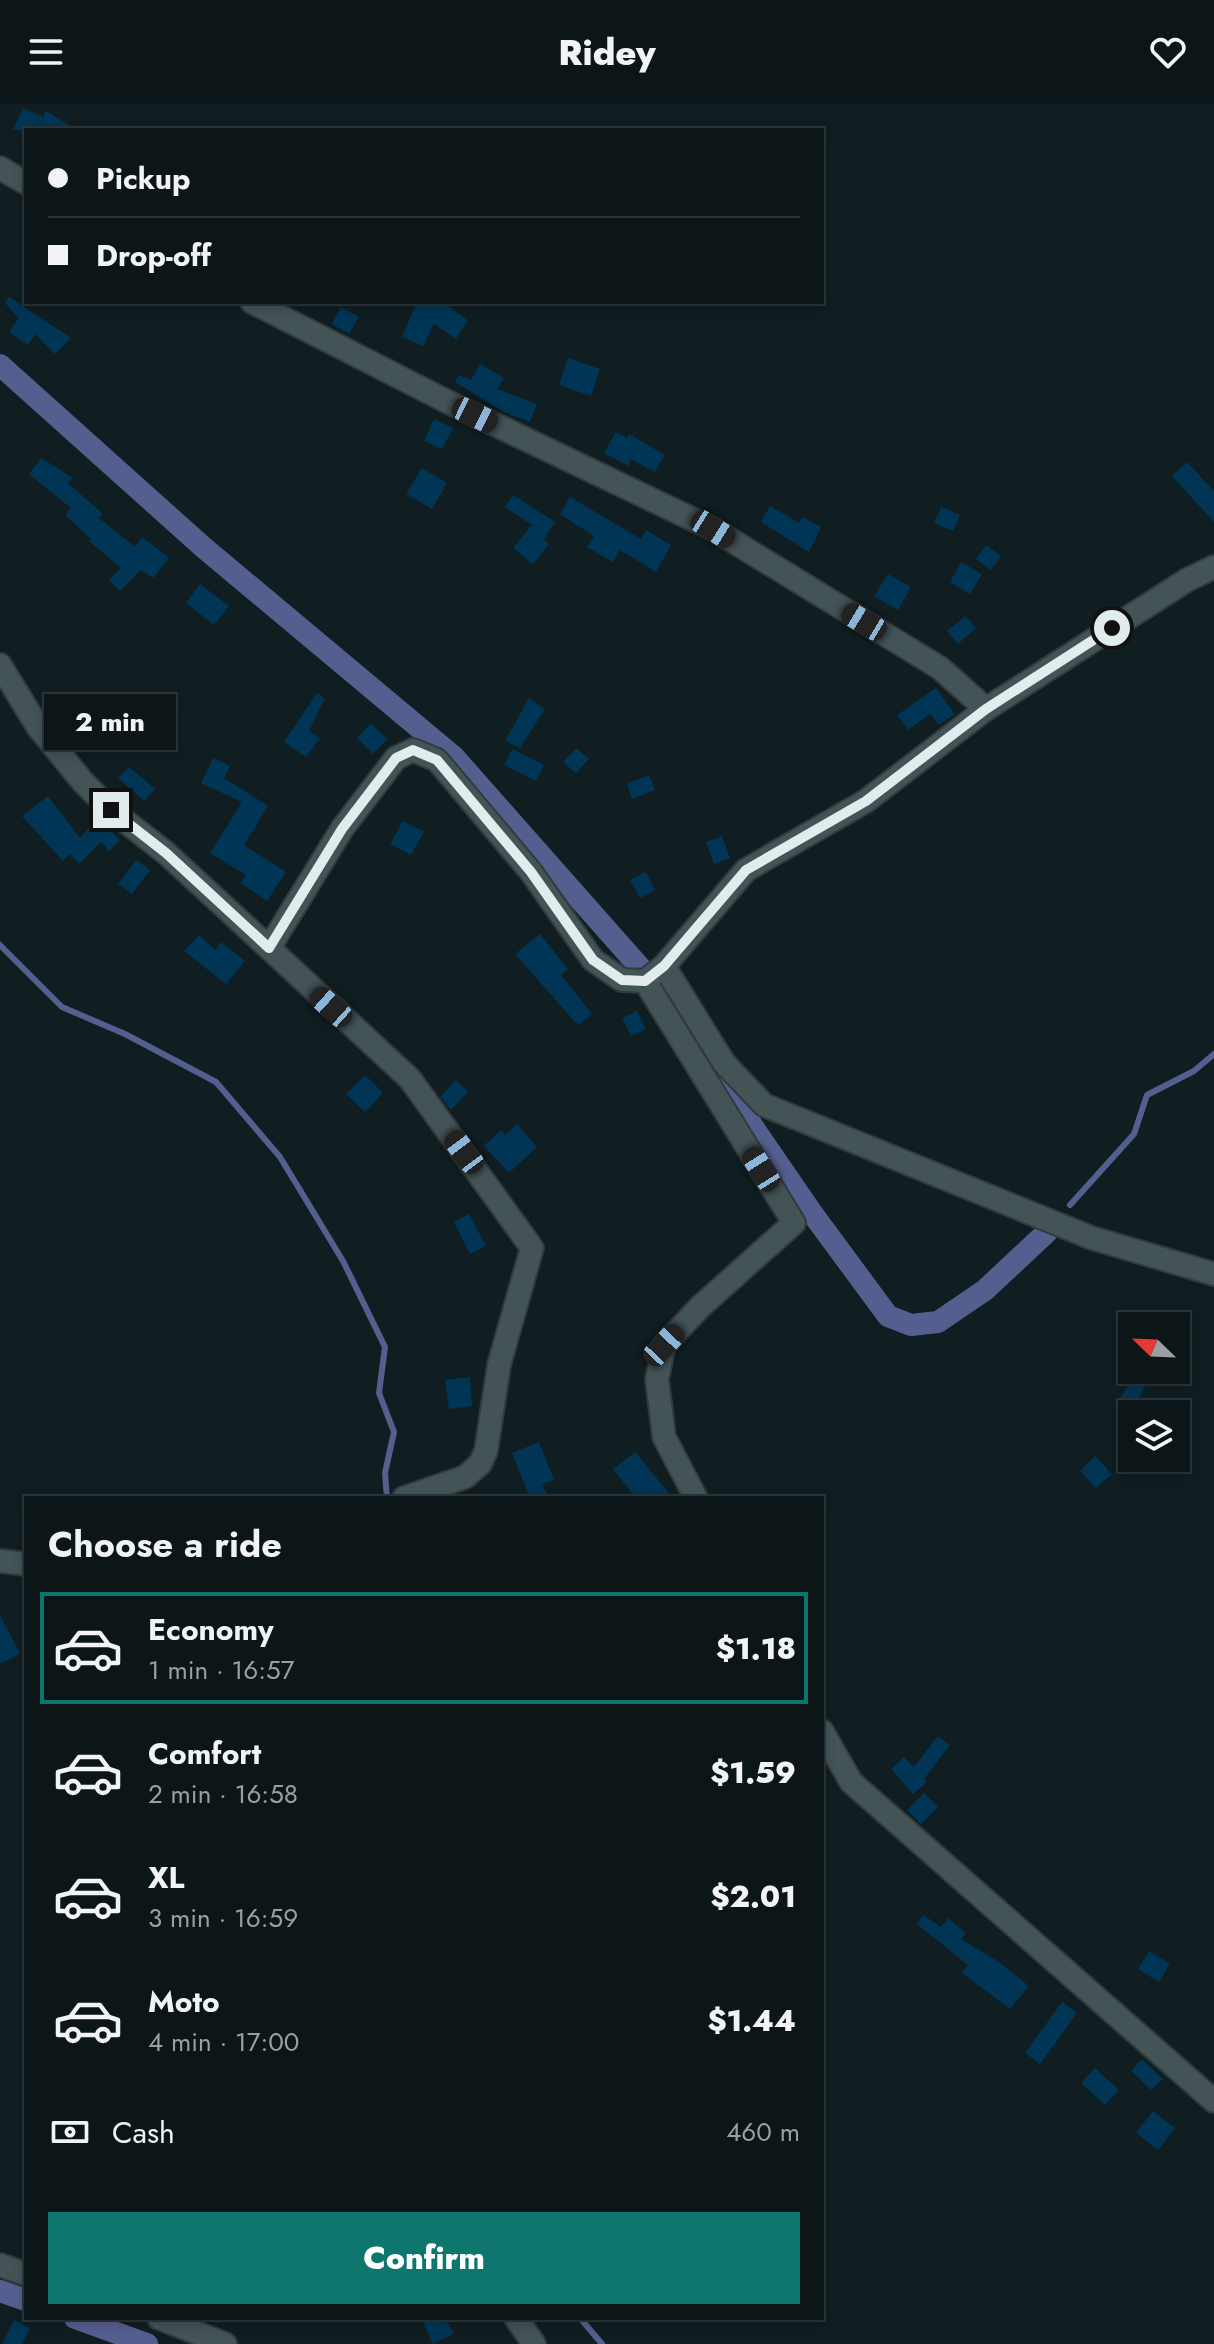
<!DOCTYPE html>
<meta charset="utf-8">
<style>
body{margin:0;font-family:Jost,sans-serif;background:#151f22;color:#f1f3f6;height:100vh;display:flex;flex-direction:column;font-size:30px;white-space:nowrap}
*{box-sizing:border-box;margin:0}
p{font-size:26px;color:#9a9fa2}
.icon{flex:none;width:44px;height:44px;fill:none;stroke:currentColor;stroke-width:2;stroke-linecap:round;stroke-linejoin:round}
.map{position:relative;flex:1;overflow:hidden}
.details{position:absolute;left:24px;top:1392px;width:800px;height:824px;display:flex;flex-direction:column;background:#0c1619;border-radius:0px;box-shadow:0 4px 12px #0003,0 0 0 2px #2c3538}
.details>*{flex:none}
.guide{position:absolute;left:24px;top:24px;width:800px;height:176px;border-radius:0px;box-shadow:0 4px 12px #0003,0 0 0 2px #2c3538;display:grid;align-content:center;height:176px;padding:0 24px;background:#0c1619}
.needle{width:52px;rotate:293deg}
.buttons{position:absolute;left:1118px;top:1208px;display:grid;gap:16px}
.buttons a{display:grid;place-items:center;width:72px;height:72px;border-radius:0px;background:#0c1619;box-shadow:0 4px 12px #0003,0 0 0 2px #2c3538;font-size:40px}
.end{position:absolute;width:36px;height:36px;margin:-18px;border:10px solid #e3eced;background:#111;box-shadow:0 0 0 4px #111}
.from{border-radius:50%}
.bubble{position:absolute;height:56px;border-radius:0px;background:#0c1619;box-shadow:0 4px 12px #0003,0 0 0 2px #2c3538;font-size:26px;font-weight:800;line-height:56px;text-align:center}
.car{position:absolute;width:24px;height:48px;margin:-24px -12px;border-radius:10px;box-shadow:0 0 6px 2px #0007;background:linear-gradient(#222 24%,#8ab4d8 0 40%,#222 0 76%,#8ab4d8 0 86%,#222 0)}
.guide b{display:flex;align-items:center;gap:28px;height:76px;font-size:30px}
.guide b+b{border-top:2px solid #2c3538}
.guide i{width:20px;height:20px;background:#f1f3f6}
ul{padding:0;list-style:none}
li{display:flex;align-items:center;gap:24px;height:112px;margin:0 16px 12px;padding:0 8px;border:4px solid transparent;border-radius:0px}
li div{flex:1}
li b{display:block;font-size:30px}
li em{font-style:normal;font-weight:800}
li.current{border-color:#0f766e}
li>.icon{width:72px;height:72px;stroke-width:1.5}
h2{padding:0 24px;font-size:36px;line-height:96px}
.pay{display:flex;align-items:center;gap:20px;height:88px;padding:0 24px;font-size:30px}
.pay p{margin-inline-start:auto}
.button{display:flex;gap:16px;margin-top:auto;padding:16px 24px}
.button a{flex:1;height:92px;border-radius:0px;background:#0f766e;color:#fff;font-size:32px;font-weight:800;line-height:92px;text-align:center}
header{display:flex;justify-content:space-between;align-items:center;height:104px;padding:0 24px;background:#0c1619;font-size:36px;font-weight:800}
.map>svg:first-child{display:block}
</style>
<header><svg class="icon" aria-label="menu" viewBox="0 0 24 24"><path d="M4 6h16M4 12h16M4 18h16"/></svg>Ridey<svg class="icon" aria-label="heart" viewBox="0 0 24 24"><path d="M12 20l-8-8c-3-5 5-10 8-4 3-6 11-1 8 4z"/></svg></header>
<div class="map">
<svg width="1214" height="2240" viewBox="0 0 1214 2240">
<rect width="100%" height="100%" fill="#101e21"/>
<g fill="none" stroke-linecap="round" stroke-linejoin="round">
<g stroke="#555f8f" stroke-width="6">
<path d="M0,841L62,903L125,930L216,978L280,1053L343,1157L385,1243L379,1289L394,1328L385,1369L387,1394"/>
<path d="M1070,1101L1134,1030L1147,991L1194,967L1214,950"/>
<path d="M580,2214L602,2240"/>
</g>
<g stroke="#555f8f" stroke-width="22">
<path d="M0,261L203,443L454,653L660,886"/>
<path d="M683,921L812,1109L888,1212L911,1221L938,1218L985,1186L1047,1128"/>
<path d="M0,2187L26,2196"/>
<path d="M75,2214L147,2240"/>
</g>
</g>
<g fill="#003555">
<path d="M23,4L43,13L46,7L77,26H13Z"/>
<path d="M9,193L39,213L71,234L55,250L35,230L28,241L9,228L19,214L5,199Z"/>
<path d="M417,198H442L468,216L456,235L434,220L423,242L402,233Z"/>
<path d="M341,203L359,213L349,230L332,220Z"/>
<path d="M568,254L600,265L591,292L559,281Z"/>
<path d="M480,260L504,274L497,285L537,300L530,318L504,308L455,278L459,271L471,276Z"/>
<path d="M434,315L453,324L442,345L424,337Z"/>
<path d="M616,328L628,334L629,330L665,351L655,368L631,355L628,362L604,349Z"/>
<path d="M41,354L73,374L68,379L103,410L99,414L135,443L142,433L169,454L153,474L141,466L120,487L109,476L121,464L89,437L91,435L65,411L71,404L29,370Z"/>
<path d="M1187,358L1214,387V418L1172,372Z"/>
<path d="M422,364L447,379L432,405L406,390Z"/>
<path d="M513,391L555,418L544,435L549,440L533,460L513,444L532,421L505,403Z"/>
<path d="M570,393L641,435L646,426L671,441L656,468L620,446L613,458L587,443L594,432L560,410Z"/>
<path d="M770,402L799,419L802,413L821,423L809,448L761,418Z"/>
<path d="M941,403L960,411L953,427L934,419Z"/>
<path d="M986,441L1001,452L991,466L976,455Z"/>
<path d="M961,458L982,470L970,490L950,478Z"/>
<path d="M888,470L911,483L898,506L874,492Z"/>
<path d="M200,480L229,502L214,521L186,499Z"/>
<path d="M965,512L976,524L958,540L947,527Z"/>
<path d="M936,584L955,610L939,621L930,610L908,626L897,611Z"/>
<path d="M317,589L325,594L309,627L320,634L306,653L284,638Z"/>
<path d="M529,594L545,605L520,644L505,637Z"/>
<path d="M371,619L387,635L373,650L357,634Z"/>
<path d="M576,644L589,655L576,669L563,658Z"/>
<path d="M512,645L544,661L536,677L504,661Z"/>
<path d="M213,654L230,662L224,674L268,702L244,741L286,768L267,797L241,779L246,771L210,749L242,698L201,679Z"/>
<path d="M129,663L155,685L144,697L118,674Z"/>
<path d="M649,671L655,686L632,695L627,680Z"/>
<path d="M48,692L80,734L98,714L120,736L109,747L101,738L79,760L70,750L63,757L22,712Z"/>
<path d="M403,717L424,728L411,751L390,740Z"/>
<path d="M722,732L730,754L714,760L706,738Z"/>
<path d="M136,756L150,766L132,790L118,780Z"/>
<path d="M646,768L655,786L640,794L630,776Z"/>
<path d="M540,830L568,865L561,871L592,910L578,921L515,850Z"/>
<path d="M199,831L215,846L221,838L245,857L226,880L184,847Z"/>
<path d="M637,907L646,925L631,932L622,914Z"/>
<path d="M365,971L383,989L365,1008L346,990Z"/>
<path d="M456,976L468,988L451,1006L440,993Z"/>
<path d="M517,1020L537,1043L509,1069L484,1042L501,1026L505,1031Z"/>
<path d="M469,1110L486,1142L470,1150L454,1118Z"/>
<path d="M470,1273L472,1302L449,1305L445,1276Z"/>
<path d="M1132,1275L1145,1283L1133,1304L1119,1296Z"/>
<path d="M539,1338L554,1376L542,1380L549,1394H530L512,1349Z"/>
<path d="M635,1348L673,1394H636L613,1365Z"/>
<path d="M1095,1352L1112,1370L1096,1384L1080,1367Z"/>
<path d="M0,1511L20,1550L0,1560Z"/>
<path d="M938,1632L950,1641L924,1675L927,1678L913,1690L891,1665L904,1653L914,1663Z"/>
<path d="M924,1689L938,1703L921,1720L907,1706Z"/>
<path d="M923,1811L941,1823L948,1814L966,1829L961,1835L999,1858L1029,1882L1010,1905L962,1869L968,1861L917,1820Z"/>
<path d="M1149,1847L1170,1860L1159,1878L1138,1865Z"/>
<path d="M1062,1898L1077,1909L1040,1960L1025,1949Z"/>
<path d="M1142,1955L1163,1975L1151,1986L1131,1967Z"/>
<path d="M1095,1964L1119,1986L1105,2001L1081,1979Z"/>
<path d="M1153,2007L1175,2024L1158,2046L1136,2029Z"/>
<path d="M421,2214H444L454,2229L433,2240Z"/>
<path d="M14,2216L30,2224L22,2240H2Z"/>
</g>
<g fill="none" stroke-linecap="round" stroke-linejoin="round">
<g stroke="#323a3d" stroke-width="26">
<g id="street">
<path d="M0,64L26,79"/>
<path d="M252,198L448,298L713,425L940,564L986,605L866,697L746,766L664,862L724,959L764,1001L1092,1134L1214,1170"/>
<path d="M0,561L38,623L83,678L111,706L166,749L269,844L342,725L396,654L413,646L437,656L531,768L593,856L622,876L645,877L664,862"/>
<path d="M986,605L1187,476L1214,463"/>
<path d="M269,844L410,975L532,1144L499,1261L486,1347L480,1360L465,1373L404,1394"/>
<path d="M645,877L794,1119L701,1202L664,1241L657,1275L664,1333L696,1394"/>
<path d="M0,1457L26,1460"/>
<path d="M822,1627L851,1678L1214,1997"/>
<path d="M0,2161L26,2170"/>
<path d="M159,2214L225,2240"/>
<path d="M516,2214L534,2240"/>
</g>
</g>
<use href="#street" stroke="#435356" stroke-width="22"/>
</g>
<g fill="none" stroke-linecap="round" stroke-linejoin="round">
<path stroke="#e3eced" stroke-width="10" d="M111,706L166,749L269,844L342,725L396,654L413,646L437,656L531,768L593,856L622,876L645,877L664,862L746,766L866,697L986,605L1112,524"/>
</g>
</svg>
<div class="buttons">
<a><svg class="needle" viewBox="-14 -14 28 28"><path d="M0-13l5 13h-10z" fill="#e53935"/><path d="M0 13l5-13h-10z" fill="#9a9fa2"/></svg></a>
<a><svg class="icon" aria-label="layers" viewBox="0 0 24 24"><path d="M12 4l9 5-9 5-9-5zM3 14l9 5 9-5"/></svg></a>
</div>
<i class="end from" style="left:1112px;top:524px"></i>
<i class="end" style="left:111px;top:706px"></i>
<div class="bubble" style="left:44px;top:590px;width:132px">2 min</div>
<i class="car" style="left:475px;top:311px;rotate:116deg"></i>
<i class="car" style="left:713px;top:425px;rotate:122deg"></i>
<i class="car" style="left:864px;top:518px;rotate:301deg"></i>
<i class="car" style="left:331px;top:903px;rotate:312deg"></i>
<i class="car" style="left:464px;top:1048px;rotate:323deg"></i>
<i class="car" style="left:761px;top:1065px;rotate:328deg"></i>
<i class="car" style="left:664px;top:1241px;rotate:43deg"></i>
<div class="guide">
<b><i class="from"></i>Pickup</b>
<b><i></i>Drop-off</b>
</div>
<section class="details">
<h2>Choose a ride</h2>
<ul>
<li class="current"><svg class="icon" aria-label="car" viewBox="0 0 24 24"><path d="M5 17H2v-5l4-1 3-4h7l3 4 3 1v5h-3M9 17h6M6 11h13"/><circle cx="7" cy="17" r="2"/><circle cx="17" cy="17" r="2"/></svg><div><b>Economy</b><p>1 min · 16:57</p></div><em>$1.18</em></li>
<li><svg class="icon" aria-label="car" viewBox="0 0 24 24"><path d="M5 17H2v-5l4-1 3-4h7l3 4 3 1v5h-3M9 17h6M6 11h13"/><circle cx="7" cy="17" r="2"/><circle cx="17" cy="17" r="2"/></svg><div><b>Comfort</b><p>2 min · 16:58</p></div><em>$1.59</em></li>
<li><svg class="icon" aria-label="car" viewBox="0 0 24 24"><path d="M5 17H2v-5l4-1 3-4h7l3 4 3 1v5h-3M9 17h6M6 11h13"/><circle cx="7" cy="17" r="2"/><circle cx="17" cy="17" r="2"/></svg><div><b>XL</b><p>3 min · 16:59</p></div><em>$2.01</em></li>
<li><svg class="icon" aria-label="car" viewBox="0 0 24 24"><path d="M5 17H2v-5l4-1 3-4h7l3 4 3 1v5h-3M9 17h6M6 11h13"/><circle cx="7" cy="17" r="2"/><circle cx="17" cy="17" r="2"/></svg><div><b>Moto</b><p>4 min · 17:00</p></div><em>$1.44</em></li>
</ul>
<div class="pay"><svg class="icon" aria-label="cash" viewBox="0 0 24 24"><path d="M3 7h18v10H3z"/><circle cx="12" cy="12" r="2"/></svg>Cash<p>460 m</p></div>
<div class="button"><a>Confirm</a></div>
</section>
</div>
